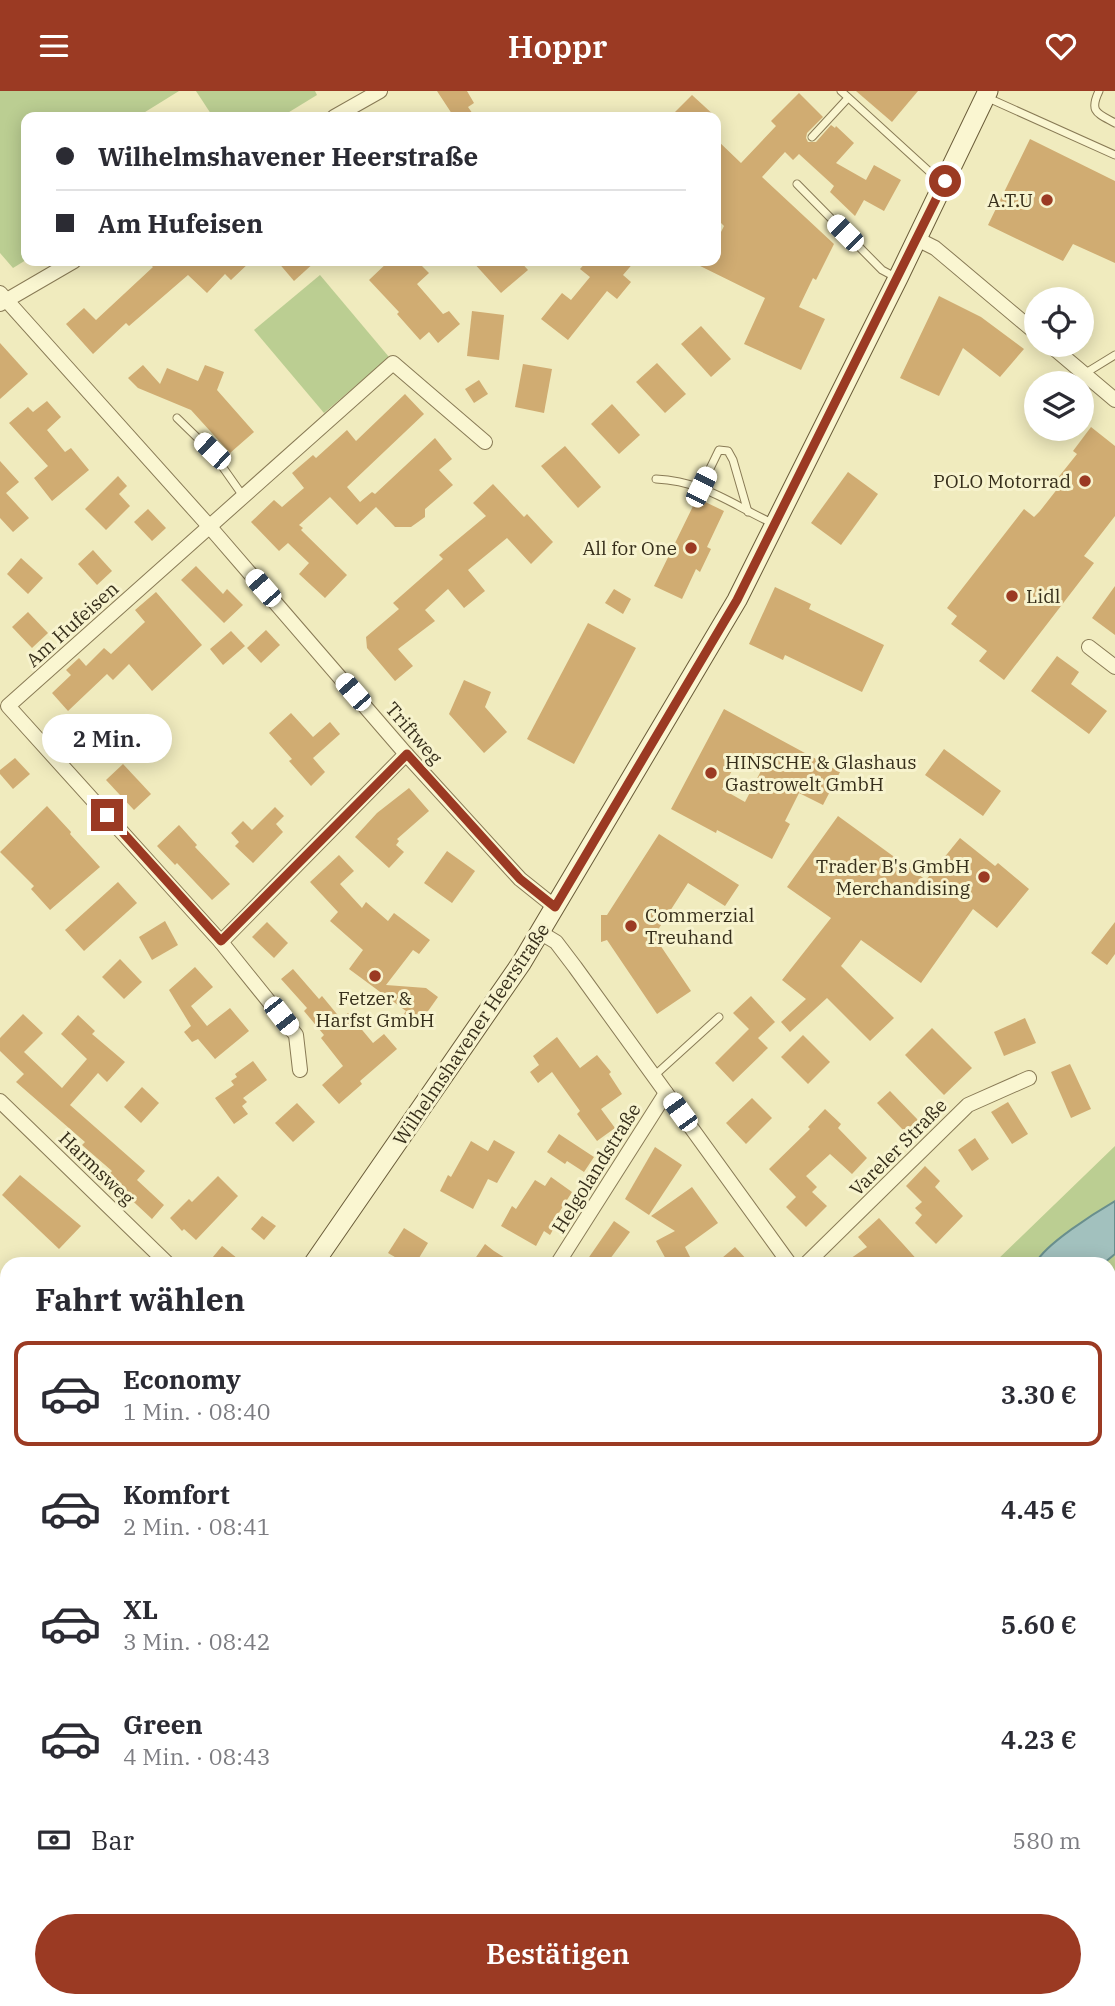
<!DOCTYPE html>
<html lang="de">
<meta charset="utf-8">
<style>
body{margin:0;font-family:"IBM Plex Serif",serif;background:#f2f2f3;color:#2b2b33;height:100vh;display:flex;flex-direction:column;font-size:26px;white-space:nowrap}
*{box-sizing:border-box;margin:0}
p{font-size:23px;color:#7c7c81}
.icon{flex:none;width:38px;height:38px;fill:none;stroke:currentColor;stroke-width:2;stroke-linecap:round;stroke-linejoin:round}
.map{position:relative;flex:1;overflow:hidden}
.side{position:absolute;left:0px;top:1166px;width:1116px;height:751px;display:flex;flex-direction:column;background:#fff;border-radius:21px 21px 0 0;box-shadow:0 4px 18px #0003}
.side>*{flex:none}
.hud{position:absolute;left:21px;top:21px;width:700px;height:154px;border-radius:14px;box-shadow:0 4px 18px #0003;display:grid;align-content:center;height:154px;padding:0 35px;background:#fff}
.tools{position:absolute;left:1024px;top:196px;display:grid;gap:14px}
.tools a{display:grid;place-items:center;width:70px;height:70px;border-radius:50%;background:#fff;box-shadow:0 4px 18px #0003;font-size:35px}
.end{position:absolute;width:32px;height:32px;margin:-16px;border:9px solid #9b3a23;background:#fff;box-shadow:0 0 0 4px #fff}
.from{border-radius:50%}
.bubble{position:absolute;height:49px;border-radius:24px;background:#fff;box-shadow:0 4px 18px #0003;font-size:23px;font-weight:600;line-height:49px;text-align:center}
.car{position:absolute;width:21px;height:42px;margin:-21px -10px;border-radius:9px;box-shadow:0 0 5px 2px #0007;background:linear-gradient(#fff 24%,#345 0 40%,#fff 0 76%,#345 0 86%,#fff 0)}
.hud b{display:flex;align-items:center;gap:24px;height:66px;font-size:26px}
.hud b+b{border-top:2px solid #e1e1e2}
.hud i{width:18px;height:18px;background:#2b2b33}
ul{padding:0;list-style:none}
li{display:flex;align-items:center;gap:21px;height:105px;margin:0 14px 10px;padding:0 21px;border:4px solid transparent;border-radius:14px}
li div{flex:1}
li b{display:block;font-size:26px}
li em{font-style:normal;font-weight:600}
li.selected{border-color:#9b3a23}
li>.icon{width:63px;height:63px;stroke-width:1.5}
h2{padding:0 35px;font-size:32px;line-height:84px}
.pay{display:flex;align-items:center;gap:18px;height:77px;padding:0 35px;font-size:26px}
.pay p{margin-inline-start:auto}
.primary-button{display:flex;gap:14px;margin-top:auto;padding:14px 35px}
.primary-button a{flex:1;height:80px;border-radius:42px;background:#9b3a23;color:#fff;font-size:28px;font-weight:600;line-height:80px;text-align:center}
header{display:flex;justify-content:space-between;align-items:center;height:91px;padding:0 35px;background:#9b3a23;color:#fff;font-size:32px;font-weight:600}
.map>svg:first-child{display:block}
</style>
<header><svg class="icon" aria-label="menu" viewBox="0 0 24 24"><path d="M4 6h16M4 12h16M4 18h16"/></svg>Hoppr<svg class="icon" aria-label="heart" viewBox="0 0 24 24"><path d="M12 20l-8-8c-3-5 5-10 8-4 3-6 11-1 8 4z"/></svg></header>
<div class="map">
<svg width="1115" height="1915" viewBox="0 0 1115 1915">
<rect width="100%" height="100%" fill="#f0ebbe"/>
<g fill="#bbce92">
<path d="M0,0H179L137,26H26V169L13,177L0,162Z"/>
<path d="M196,0H315L317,4L281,26H213Z"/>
<path d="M320,184L389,266L324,322L254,239Z"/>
<path d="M1115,1055V1258L1110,1253V1172H994Z"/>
<path d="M1115,1339V1502L1110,1508V1345Z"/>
</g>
<path fill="#a2c1be" stroke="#698f8d" stroke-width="2" d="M1115,1110V1163L1104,1172H1036C1044,1154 1096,1121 1115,1110Z"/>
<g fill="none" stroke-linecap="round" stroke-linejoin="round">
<g stroke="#698f8d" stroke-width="5">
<path d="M1110,1292L1115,1285"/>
<path d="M605,1915L609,1909"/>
</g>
</g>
<g fill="#d0ac72" fill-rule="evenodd">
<path d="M437,0H467L474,12L468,16L475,26H454Z"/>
<path d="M856,0H918L892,31Z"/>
<path d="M799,2L823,26L807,42L806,47L808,51H816L831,34L835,37L836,35L854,52L836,72L866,89L874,74L901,89L884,120L864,109L855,125L830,101L834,95L799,63L793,69L785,61L762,86L834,153L816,189L813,187L799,216L825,228L801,279L744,253L765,207L690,170H716V151L724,135L716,127V48L741,72L776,35L771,30Z"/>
<path d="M692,4L716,26H670Z"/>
<path d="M1030,48L1115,90V172L1073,153L1063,170L988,134Z"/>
<path d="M147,170H251L231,189L225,183L207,202L188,184L129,235L126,232L93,263L66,233L84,217L96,229L153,176Z"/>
<path d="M277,170H316L294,190Z"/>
<path d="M389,170H417L429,182L417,193L443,223L449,220L460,233L438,252L429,241L420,249L397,223L399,221L369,189Z"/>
<path d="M472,170H520L528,179L501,202Z"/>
<path d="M587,170H635L623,184L631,191L617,208L607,200L568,249L541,228L562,202L571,209L590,186L580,178Z"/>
<path d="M939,205L981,226L1024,258L1000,286L963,257L939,305L900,287Z"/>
<path d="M472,220L504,224L499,269L467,265Z"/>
<path d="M701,235L731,268L711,286L681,253Z"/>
<path d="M0,252L28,283L0,308Z"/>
<path d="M657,272L686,303L665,322L636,291Z"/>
<path d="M523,273L552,278L544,322L515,316Z"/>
<path d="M143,274L160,293L167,277L198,290L205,274L224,281L217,299L254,341L230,362L191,319L138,297L128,287Z"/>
<path d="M479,289L488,303L474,312L465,298Z"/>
<path d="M405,303L424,323L347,396L360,411L372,401L375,403L435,347L452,368L439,379L453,394L425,418V426L411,436H395L376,416L357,434L330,406L299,434L303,437L301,439L347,484L325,507L299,483L309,472L288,452L279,460L251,431L274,409L282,416L304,397L292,382L313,364L316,367L347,339L356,350Z"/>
<path d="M47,310L61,326L47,339L65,361L71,357L89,379L52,410L34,387L48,375L9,332L28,316L33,321Z"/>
<path d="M612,313L640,344L619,363L591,333Z"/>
<path d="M1091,336L1115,355V425L1084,465L1094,472L1004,589L979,570L987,560L951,533L957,525L947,517L1024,418L1034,426L1040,420L1058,397L1053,393L1077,363L1073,360Z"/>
<path d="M565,355L601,396L578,417L541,375Z"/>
<path d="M0,370L19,391L6,402L29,427L13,441L0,427Z"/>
<path d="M848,381L878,403L841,454L811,432Z"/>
<path d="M118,385L127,395L119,403L130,415L106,439L85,418Z"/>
<path d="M493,393L524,426L527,423L553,451L531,473L507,447L468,479L485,500L464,517L448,498L425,519L435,530L398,558L413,575L395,590L367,557L366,546L399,518L393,512L443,468L439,464L486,425L473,412Z"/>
<path d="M697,407L724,420L707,456L711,458L700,481L696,478L682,508L654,495Z"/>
<path d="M148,418L166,437L152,450L134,431Z"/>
<path d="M93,459L112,480L97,494L78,473Z"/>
<path d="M21,467L43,487L28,503L7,483Z"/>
<path d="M196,475L223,503L227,498L243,514L224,532L181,489Z"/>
<path d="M1115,495V544L1092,527Z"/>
<path d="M775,496L811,513L809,518L884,554L862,601L785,564L783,569L749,553Z"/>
<path d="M614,498L631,508L623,523L605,512Z"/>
<path d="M156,501L202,554L152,600L129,573L113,589L107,583L68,620L52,602L71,584L66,579L79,567L86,575L104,557L111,563L145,531L135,519Z"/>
<path d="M28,521L48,542L32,557L12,536Z"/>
<path d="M588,532L636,557L574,673L527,648Z"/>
<path d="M266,539L280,554L261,572L247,557Z"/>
<path d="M231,540L245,555L223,574L210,558Z"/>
<path d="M1057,565L1079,581L1071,593L1107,620L1089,643L1031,600Z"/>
<path d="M464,589L491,601L485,616L507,641L484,662L449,623Z"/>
<path d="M724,618L840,681L823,714L799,702L785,730L790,733L772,768L717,739L716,742L671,718ZM741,663L764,674L745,711L722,698Z"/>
<path d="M291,622L313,646L330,631L340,643L313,667L325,681L311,695L289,670L292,668L269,642Z"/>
<path d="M77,626L99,649L83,665L60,642Z"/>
<path d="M944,658L1001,700L983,725L925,684Z"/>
<path d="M15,667L30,683L13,698L0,683V679Z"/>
<path d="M123,673L151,703L134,719L106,689Z"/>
<path d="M409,697L429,720L397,748L399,750L396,754L404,761L389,777L355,746L377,722Z"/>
<path d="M47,715L71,741L70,743L100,776L50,819L31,798L34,795L0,761Z"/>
<path d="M275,716L284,725L276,733L283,741L253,772L235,755L239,751L231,742L243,730L252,739Z"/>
<path d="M838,725L926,789L960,747L995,775L998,772L1029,798L997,837L973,818L921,892L861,849L841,875L894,927L870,950L827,907L790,941L781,931L806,908L782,889L831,827L787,796Z"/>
<path d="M179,734L197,754L195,756L230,793L212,809L177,772L175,774L157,755Z"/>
<path d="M659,743L739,794L725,815L688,792L654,845L691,900L657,923L607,849L601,851V824H607Z"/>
<path d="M447,760L475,780L452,812L424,792Z"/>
<path d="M339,764L354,780L340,793L362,817L366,811L388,830L394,822L430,849L419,863L413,859L386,894L426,897L438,906L416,937L402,926L406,920L349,878L363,859L330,830L338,821L310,791Z"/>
<path d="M118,791L137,812L84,860L65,839Z"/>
<path d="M165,830L178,854L152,869L139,846Z"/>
<path d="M267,831L288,852L274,867L252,846Z"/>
<path d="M1115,831V863L1107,874L1091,862Z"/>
<path d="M120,868L142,891L124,908L102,886Z"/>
<path d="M195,876L213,896L191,915L207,935L230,917L249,940L215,968L198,948L192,951L184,941L191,935L169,899Z"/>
<path d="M293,878L319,908L322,905L341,928L348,922L373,952L384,943L397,958L360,990L362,993L339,1013L322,994L343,975L321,947L324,944L304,920L307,917L281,888Z"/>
<path d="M751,905L775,931L758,947L768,957L733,991L715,972L749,938L733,922Z"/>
<path d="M23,923L43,942L24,961L62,997L87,968L61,943L78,924L95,940L92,943L125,971L107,991L98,982L70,1014L145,1080L137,1089L164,1114L152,1128L107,1086L112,1080L82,1054L85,1051L16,991L24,983L0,960V947Z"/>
<path d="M1025,927L1036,952L1004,965L994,941Z"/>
<path d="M932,937L972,977L944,1004L905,964Z"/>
<path d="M803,944L830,971L808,993L781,966Z"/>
<path d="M557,946L580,977L597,964L611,981L609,983L622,1003L601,1018L615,1037L597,1050L577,1023L580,1020L552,981L538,992L530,981L539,974L533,965Z"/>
<path d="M253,970L267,989L243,1007L247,1011L242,1015L248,1023L234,1033L215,1007L234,994L231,990L237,986L235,983Z"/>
<path d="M1070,973L1091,1018L1071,1027L1051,981Z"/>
<path d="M142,996L159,1012L141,1032L124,1016Z"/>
<path d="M890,1000L918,1029L905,1041L877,1012Z"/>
<path d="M752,1007L772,1027L746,1053L726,1032Z"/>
<path d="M1008,1011L1028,1043L1012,1053L991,1021Z"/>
<path d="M297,1012L315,1031L293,1051L275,1032Z"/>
<path d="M825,1018L841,1033L838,1037L867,1067L852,1083L830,1063L806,1085L817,1096L812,1101L827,1115L806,1136L786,1116L796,1106L769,1078L810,1038L808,1036Z"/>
<path d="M559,1043L594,1066L584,1081L567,1070L565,1073L547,1061Z"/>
<path d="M975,1047L989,1068L972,1080L958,1059Z"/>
<path d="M494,1049L515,1061L497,1092L488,1088L473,1118L440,1100L448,1084L451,1086L471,1050L488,1060Z"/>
<path d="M655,1056L682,1074L649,1124L625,1108Z"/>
<path d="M925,1075L940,1090L935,1096L963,1125L936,1153L915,1132L922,1124L915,1117L922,1111L906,1095Z"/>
<path d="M20,1084L81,1135L59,1158L2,1104Z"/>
<path d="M218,1085L238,1105L196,1149L184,1138L182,1140L170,1127L189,1108L192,1111Z"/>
<path d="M551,1086L572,1101L555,1128L558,1130L550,1144L544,1140L536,1155L501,1135L512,1115L516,1118L535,1089L545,1095Z"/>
<path d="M692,1096L718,1132L685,1156L693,1172H668L656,1150L675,1140L651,1125Z"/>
<path d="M262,1125L276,1135L264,1149L251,1138Z"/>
<path d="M879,1127L903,1153L920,1172H881L875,1166L866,1172H844L867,1156L858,1146Z"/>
<path d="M614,1130L630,1141L607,1172H585Z"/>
<path d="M404,1137L428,1152L416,1172H405L388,1162Z"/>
<path d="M485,1153L494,1160L513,1172H472Z"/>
<path d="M222,1155L243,1172H208Z"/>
<path d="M735,1156L750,1172H716Z"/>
</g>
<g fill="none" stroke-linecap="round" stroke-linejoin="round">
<g stroke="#897b56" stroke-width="9">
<g id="lane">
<path d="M841,0L932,83L944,90"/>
<path d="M1099,0C1089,21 1097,22 1115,32"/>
<path d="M986,6L1115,64"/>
<path d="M812,46L848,7"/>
<path d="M797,93L882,179L897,187"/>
<path d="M1084,283L1115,264"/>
<path d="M177,327L212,361L243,405"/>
<path d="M656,388C703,390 731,413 772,432"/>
<path d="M701,396L719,359L728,360L733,369L748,421"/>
<path d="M654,985L719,926"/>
<path d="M0,1408L7,1414"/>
<path d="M0,1497L7,1492"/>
<path d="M1110,1608L1115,1603"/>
<path d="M52,1915L55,1909"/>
<path d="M848,1915L853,1909"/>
</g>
</g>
<g stroke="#897b56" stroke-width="16">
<g id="street">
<path d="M334,26L380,0"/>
<path d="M917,148L935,157L1036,242"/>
<path d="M0,202L209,435L406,663L520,788L555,816"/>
<path d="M0,213L74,170"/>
<path d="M1050,254L1115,309"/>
<path d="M1089,556L1115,576"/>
<path d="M541,842L556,851L575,876L789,1172"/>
<path d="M221,851L406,663"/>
<path d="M300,979L296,944L221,851L8,615L393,272L485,351"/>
<path d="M0,1010L167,1172"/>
<path d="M558,1172L666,1002"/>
<path d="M807,1172L968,1014L1029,987"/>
<path d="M1110,1616L1115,1623"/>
<path d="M383,1915L387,1909"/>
<path d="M813,1915L817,1909"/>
</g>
</g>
<g stroke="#6a5c39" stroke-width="21">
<g id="secondary">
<path d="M314,1172L522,871L737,509L898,187L988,0"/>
<path d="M0,1632L7,1622"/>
</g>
</g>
<g stroke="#56482b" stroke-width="28">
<g id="highway">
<path d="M1110,1385L1115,1378"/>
<path d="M1110,1427L1115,1420"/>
<path d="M685,1915L689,1909"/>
<path d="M717,1915L722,1909"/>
</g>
</g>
<use href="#lane" stroke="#faf6d1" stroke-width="7"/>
<use href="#street" stroke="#faf6d1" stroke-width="14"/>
<use href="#secondary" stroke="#faf6d1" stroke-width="19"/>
<use href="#highway" stroke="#e5bf49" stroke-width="26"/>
</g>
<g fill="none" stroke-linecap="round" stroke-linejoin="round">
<path stroke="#9b3a23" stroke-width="9" d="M107,724L221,850L407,663L520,788L555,816L737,509L945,90"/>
</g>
<g fill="#9b3a23" stroke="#f7f3ce" stroke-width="2.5">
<circle cx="1047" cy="109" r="7"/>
<circle cx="1085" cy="390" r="7"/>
<circle cx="691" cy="457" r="7"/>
<circle cx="1012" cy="505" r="7"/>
<circle cx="711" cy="682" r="7"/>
<circle cx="984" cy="786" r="7"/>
<circle cx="631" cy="835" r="7"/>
<circle cx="375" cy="885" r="7"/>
</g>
<g text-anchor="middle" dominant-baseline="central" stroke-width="6" stroke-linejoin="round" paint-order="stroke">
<g font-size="19" fill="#372f1b" stroke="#f7f3ce" text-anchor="end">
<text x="1033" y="109">A.T.U</text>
<text x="1071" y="390">POLO Motorrad</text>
<text x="677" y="457">All for One</text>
<text x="1026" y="505" text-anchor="start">Lidl</text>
<text x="725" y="671" text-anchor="start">HINSCHE &amp; Glashaus<tspan x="725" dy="22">Gastrowelt GmbH</tspan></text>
<text x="970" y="775">Trader B's GmbH<tspan x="970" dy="22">Merchandising</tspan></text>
<text x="645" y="824" text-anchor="start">Commerzial<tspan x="645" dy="22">Treuhand</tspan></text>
<text x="375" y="907" text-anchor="middle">Fetzer &amp;<tspan x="375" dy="22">Harfst GmbH</tspan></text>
</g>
<g font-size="19" fill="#372f1b" stroke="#f7f3ce">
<text transform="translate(72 533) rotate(-42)">Am Hufeisen</text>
<text transform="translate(414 642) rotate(49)">Triftweg</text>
<text transform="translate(471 943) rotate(-56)">Wilhelmshavener Heerstraße</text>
<text transform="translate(898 1056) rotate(-45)">Vareler Straße</text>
<text transform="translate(97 1077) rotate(44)">Harmsweg</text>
<text transform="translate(596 1077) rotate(-58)">Helgolandstraße</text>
</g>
</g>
</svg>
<div class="tools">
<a><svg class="icon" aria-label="locate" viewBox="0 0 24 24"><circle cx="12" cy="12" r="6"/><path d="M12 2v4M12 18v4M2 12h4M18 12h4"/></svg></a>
<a><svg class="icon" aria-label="layers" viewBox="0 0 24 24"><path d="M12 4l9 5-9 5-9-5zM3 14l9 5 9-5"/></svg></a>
</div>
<i class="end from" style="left:945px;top:90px"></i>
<i class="end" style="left:107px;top:724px"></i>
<div class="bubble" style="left:42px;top:623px;width:130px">2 Min.</div>
<i class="car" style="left:845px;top:142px;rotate:315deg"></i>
<i class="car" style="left:212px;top:360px;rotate:314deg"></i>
<i class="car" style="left:701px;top:396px;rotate:26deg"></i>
<i class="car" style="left:263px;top:497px;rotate:319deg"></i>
<i class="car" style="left:353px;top:601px;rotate:319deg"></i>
<i class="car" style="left:281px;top:925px;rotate:142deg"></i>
<i class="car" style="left:680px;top:1021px;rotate:324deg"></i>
<div class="hud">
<b><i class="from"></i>Wilhelmshavener Heerstraße</b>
<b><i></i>Am Hufeisen</b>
</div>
<section class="side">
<h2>Fahrt wählen</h2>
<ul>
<li class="selected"><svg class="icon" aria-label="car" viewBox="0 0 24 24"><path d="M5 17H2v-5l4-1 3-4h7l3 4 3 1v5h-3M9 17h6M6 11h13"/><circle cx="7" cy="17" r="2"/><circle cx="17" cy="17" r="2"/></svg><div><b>Economy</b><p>1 Min. · 08:40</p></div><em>3.30 €</em></li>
<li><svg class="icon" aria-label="car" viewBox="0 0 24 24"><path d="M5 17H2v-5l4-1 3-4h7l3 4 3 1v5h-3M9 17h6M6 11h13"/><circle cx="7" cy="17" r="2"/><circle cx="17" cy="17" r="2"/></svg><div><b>Komfort</b><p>2 Min. · 08:41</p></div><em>4.45 €</em></li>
<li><svg class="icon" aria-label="car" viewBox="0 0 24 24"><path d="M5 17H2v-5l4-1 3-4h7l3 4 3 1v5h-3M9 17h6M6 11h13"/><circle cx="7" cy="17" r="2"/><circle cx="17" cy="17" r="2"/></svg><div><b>XL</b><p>3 Min. · 08:42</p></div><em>5.60 €</em></li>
<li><svg class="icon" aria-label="car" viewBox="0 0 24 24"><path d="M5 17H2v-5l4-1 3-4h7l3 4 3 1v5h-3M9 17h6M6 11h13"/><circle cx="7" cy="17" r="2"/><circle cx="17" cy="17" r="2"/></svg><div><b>Green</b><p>4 Min. · 08:43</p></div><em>4.23 €</em></li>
</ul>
<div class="pay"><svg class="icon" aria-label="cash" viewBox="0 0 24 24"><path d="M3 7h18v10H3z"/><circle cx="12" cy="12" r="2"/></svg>Bar<p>580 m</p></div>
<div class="primary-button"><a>Bestätigen</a></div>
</section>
</div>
